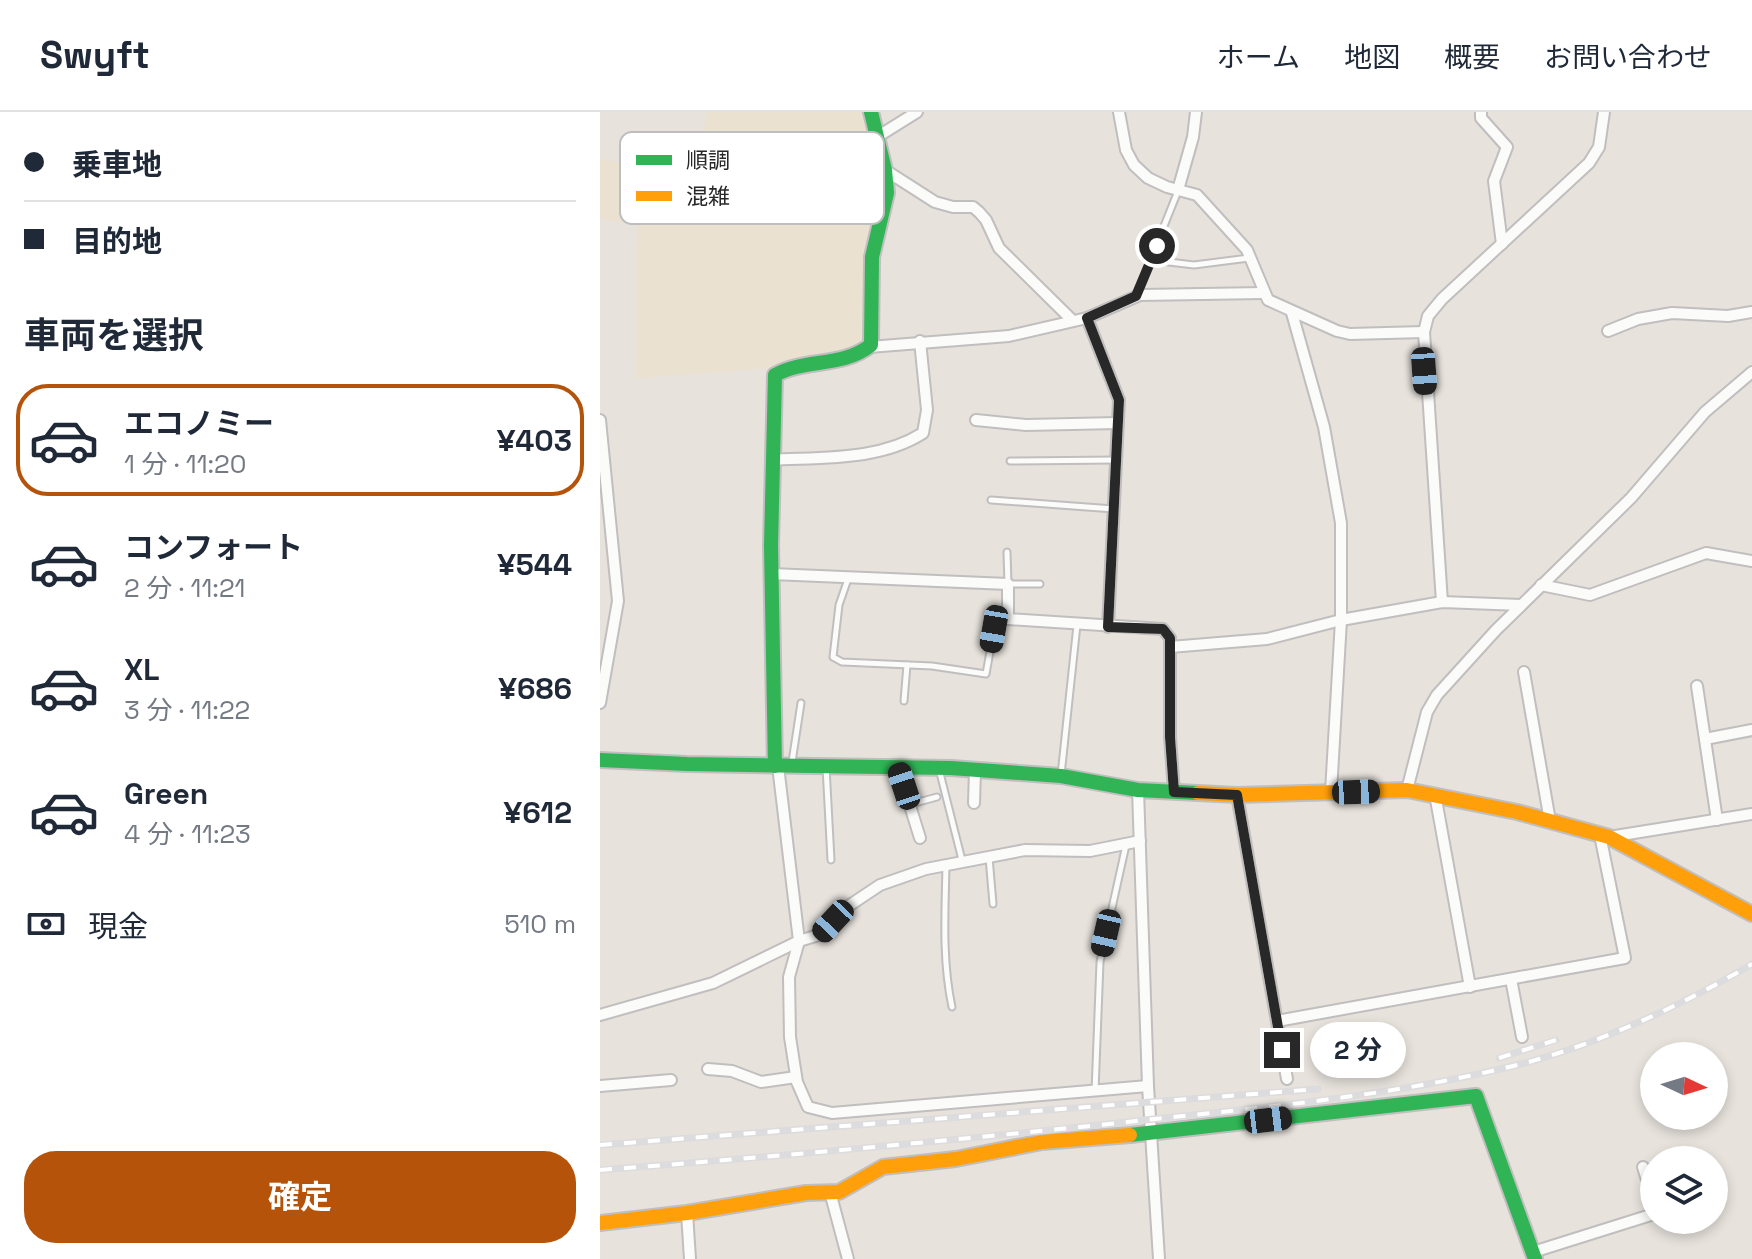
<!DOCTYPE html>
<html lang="ja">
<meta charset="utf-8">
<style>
body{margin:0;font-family:"Space Grotesk","Noto Sans JP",sans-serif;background:#f2f2f3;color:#1f2937;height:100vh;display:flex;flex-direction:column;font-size:30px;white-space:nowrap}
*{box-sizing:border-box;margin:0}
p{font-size:26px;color:#747a83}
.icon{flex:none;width:44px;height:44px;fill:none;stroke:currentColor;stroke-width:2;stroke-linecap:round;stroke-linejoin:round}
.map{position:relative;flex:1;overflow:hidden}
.drawer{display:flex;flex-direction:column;background:#fff;width:600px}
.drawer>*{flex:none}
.top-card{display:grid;align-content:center;height:176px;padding:0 24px;background:#fff}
.needle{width:52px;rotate:94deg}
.tools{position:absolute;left:1040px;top:930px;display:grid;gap:16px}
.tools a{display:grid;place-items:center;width:88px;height:88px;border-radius:50%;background:#fff;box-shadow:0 4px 12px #0003;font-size:40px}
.end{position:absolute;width:36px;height:36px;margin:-18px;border:10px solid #282828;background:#fff;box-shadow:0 0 0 4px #fff}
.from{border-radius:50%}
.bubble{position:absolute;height:56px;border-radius:28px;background:#fff;box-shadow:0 4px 12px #0003;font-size:26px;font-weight:700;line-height:56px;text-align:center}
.car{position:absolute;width:24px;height:48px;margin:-24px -12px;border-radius:10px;box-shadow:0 0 6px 2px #0007;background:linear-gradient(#222 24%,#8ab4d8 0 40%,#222 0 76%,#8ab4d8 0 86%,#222 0)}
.top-card b{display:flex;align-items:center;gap:28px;height:76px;font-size:30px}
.top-card b+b{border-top:2px solid #e0e1e3}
.top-card i{width:20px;height:20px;background:#1f2937}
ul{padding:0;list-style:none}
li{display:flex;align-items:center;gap:24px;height:112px;margin:0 16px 12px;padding:0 8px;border:4px solid transparent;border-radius:32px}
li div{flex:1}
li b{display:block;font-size:30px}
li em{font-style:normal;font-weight:700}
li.on{border-color:#b45309}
li>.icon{width:72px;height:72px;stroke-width:1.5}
h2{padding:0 24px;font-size:36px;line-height:96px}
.pay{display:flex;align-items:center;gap:20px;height:88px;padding:0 24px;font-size:30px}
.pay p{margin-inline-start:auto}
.button{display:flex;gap:16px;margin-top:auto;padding:16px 24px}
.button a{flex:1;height:92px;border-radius:32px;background:#b45309;color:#fff;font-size:32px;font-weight:700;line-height:92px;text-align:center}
header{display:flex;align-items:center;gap:48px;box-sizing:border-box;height:112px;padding:0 40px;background:#fff;border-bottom:2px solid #e0e1e3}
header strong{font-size:38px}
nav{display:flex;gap:44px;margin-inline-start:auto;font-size:28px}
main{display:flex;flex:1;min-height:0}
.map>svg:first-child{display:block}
</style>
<header>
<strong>Swyft</strong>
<nav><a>ホーム</a><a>地図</a><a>概要</a><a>お問い合わせ</a></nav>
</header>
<main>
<section class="drawer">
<div class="top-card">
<b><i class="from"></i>乗車地</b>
<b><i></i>目的地</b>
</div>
<h2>車両を選択</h2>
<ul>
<li class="on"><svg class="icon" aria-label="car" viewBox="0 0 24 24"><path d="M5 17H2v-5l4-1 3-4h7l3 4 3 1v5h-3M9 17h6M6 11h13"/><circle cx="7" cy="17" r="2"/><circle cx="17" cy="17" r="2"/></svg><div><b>エコノミー</b><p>1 分 · 11:20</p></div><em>¥403</em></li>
<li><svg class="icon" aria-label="car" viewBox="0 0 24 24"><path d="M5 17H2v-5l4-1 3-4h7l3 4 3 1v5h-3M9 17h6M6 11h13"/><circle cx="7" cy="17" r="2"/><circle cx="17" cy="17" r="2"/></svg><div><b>コンフォート</b><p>2 分 · 11:21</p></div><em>¥544</em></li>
<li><svg class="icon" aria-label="car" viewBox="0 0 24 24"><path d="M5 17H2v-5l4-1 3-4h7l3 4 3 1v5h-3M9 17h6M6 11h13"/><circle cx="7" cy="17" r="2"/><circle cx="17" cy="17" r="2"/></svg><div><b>XL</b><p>3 分 · 11:22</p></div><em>¥686</em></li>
<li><svg class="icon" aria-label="car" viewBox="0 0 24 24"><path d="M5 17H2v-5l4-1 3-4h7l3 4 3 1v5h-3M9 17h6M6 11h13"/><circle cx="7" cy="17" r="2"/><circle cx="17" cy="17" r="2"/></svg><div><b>Green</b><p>4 分 · 11:23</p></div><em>¥612</em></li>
</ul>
<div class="pay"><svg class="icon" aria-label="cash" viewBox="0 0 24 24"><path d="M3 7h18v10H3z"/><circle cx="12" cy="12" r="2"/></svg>現金<p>510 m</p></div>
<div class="button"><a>確定</a></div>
</section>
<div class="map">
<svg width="1152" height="1147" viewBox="0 0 1152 1147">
<rect width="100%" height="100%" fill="#e7e2dc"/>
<path fill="#ebe1d0" d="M107,0H267L283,82L268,227L261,237L183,255L36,266L37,112L0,107V47L81,63L88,22L103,25Z"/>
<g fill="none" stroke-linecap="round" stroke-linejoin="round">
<g stroke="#c0bebe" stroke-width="9">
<g id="lane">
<path d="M552,148L594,153L649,146"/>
<path d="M536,184L578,79"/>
<path d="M410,349L516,348"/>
<path d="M391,388L514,397"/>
<path d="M407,440L408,472H440"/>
<path d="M248,467L239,493L233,545L242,550L332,554L386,562L394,517L407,508"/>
<path d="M304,589L307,553"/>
<path d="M192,650L201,591"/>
<path d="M226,655L231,748"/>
<path d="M339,657L362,748"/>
<path d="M461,663L477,513"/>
<path d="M311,692L337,685"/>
<path d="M389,745L393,792"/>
<path d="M346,753C345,801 342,848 352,895"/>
<path d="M495,980L500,850L526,733"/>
</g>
</g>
<g stroke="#c0bebe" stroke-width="14">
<g id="street">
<path d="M519,0L526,38L534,53L548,66L567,75L597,83L647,138L668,188L737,219L750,222L824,220"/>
<path d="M881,0V6L907,35L894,69L902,132"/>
<path d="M277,25L317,0"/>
<path d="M285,58L335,90L353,95H373L379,100L386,108L399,136L472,208"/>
<path d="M578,78L593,25L596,0"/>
<path d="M692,201L724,315L741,411V508L731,680"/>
<path d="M487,206L540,183L664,181"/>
<path d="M1008,219L1038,207L1072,201L1128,204L1152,200"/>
<path d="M269,235L409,224L487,206L519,288L508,515"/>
<path d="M0,308L18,489L0,591"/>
<path d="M376,308L426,313L518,311"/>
<path d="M171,348C222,345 279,349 323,321L327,298L320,229"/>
<path d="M172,462L408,472V507L563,517L570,526V625L574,680"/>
<path d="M941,473L990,483L1106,441L1152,449"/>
<path d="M842,490L824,220L828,204L842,187L989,51L999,35L1004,0"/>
<path d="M570,535L667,527L741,508L842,490L921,493"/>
<path d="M924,560L950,709"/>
<path d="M1097,574L1117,708"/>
<path d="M1105,627L1152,618"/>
<path d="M178,654L199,829L189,865L190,925L197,970L208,995L232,1001L548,974"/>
<path d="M298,655L320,726"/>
<path d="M538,678L548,974L559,1147"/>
<path d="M807,678L827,600L837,583L896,518L1031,386L1105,300L1152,260"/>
<path d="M835,682L870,875"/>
<path d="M637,683L687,967"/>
<path d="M374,691L375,658"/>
<path d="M1009,725L1152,702"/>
<path d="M911,867L922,925"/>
<path d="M0,903L113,871L199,829L222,822L244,797L280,773L326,757L425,738L490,739L540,729"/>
<path d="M677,909L1025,846L1000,723"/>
<path d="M108,957L132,959L161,970L196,965"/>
<path d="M0,974L71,968"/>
<path d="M1043,1055L1054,1090"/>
<path d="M230,1080L248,1147"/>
<path d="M87,1101L90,1147"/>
<path d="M933,1140L1054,1102"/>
</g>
</g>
<g stroke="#c0bebe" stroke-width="18">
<g id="fast">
<path d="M0,648L87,652L351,656L461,664L538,678L598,681"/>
<path d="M175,654L171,434L175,263C205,246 242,256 271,233L272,145L287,81L285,58L271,0"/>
<path d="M530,1023L876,984L935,1147"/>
</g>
</g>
<g stroke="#c0bebe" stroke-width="18">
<g id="slow">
<path d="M598,681L637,683L807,678L917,700L1009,725L1152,802"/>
<path d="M0,1111L87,1101L206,1081L239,1080L283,1055L356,1047L442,1030L530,1023"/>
</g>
</g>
<use href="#lane" stroke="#fbfbfa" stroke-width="5"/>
<use href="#street" stroke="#fbfbfa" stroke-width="10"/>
<use href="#fast" stroke="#30b455" stroke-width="14"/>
<use href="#slow" stroke="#ff9f0a" stroke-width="14"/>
<g stroke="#dcdcde" stroke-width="7">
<g id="rail">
<path d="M899,946L956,928"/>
<path d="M0,1033L718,977"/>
<path d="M0,1058C173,1045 346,1029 518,1011C654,996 792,985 925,951C1000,931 1085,892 1152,852"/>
</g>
</g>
<use href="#rail" stroke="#fff" stroke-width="4" stroke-dasharray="12" stroke-linecap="butt"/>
</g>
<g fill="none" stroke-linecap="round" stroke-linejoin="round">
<path stroke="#282828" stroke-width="10" d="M557,134L536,184L487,206L519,288L508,515L563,517L570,526V625L574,680L637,683L682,938"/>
</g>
<rect x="20" y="20" width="264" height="92" rx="12" fill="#fff" stroke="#bebebe" stroke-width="2"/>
<rect x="36" y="43" width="36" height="10" fill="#30b455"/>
<rect x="36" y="79" width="36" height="10" fill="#ff9f0a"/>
<g font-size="22" fill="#282828">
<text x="86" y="56">順調</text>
<text x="86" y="92">混雑</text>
</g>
</svg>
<div class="tools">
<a><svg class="needle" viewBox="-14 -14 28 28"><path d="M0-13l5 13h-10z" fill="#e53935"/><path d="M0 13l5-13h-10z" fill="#747a83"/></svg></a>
<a><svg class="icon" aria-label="layers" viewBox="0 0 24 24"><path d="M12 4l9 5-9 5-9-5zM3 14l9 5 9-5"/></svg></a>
</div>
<i class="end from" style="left:557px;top:134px"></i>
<i class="end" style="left:682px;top:938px"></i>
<div class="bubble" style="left:710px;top:910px;width:96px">2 分</div>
<i class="car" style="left:824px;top:259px;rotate:176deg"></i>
<i class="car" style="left:394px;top:517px;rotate:190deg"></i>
<i class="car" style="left:304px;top:674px;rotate:342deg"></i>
<i class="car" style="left:756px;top:680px;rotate:88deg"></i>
<i class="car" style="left:233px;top:809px;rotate:223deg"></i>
<i class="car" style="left:506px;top:821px;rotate:193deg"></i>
<i class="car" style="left:668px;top:1008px;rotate:83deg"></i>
</div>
</main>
